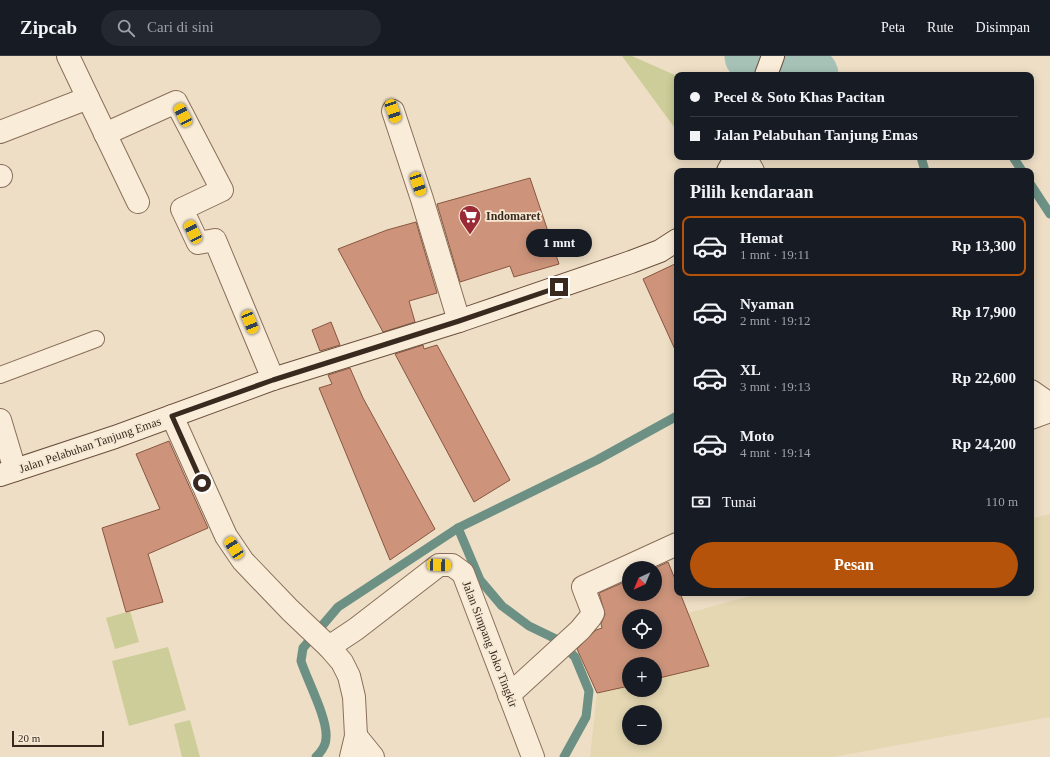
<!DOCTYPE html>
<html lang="id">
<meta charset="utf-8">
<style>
body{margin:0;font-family:"Times New Roman",serif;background:#242831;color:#f1f3f6;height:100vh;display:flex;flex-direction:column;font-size:15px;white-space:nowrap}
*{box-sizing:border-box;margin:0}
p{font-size:13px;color:#9ea1a6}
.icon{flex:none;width:22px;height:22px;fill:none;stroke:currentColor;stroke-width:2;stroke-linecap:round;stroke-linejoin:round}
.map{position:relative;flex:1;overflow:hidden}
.details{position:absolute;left:674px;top:112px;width:360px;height:428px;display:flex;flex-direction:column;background:#171b24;border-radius:8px;box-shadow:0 2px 10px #0003}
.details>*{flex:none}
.banner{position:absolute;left:674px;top:16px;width:360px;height:88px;border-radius:8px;box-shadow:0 2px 10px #0003;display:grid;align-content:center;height:88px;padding:0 16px;background:#171b24}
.needle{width:26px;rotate:224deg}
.tools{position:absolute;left:622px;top:505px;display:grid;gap:8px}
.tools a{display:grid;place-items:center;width:40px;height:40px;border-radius:50%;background:#171b24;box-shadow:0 2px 10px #0003;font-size:20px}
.scale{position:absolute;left:12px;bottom:10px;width:92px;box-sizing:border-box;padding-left:4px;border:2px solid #39291f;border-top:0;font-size:11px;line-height:14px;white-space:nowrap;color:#39291f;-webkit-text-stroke:3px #f6e9d4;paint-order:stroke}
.end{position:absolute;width:18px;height:18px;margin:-9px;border:5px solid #39291f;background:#fff;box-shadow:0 0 0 2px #fff}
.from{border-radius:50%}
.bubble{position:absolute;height:28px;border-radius:14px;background:#171b24;box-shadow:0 2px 10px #0003;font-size:13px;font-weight:800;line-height:28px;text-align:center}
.car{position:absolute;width:12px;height:24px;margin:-12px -6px;border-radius:5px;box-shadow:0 0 3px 1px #0007;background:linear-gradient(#f5c518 24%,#345 0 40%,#f5c518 0 76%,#345 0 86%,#f5c518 0)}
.banner b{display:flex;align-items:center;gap:14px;height:38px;font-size:15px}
.banner b+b{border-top:1px solid #363941}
.banner i{width:10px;height:10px;background:#f1f3f6}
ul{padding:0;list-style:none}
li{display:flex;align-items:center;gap:12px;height:60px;margin:0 8px 6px;padding:0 8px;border:2px solid transparent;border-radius:8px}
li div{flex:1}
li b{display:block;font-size:15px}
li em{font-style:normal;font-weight:800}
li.active{border-color:#b45309}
li>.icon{width:36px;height:36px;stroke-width:1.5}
h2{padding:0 16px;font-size:18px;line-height:48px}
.pay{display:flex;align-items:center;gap:10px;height:44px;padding:0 16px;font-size:15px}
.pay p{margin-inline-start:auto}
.action{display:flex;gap:8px;margin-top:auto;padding:8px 16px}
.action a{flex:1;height:46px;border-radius:24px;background:#b45309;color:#fff;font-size:16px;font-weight:800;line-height:46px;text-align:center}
header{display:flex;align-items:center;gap:24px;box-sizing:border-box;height:56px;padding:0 20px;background:#171b24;border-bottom:1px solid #363941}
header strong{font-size:19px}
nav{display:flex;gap:22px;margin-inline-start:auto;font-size:14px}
.search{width:280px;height:36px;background:#242831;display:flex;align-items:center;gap:10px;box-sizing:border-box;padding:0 14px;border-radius:22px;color:#9ea1a6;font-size:15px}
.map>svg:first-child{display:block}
</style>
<header>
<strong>Zipcab</strong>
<div class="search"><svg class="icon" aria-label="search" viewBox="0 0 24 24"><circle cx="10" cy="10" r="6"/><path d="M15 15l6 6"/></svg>Cari di sini</div>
<nav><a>Peta</a><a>Rute</a><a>Disimpan</a></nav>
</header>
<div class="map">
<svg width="1050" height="701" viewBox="0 0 1050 701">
<rect width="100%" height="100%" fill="#eedec5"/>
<path fill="#e4d7b2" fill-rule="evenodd" d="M1050,458V661L833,701H590L597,637L629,630V634H655V623L709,610L688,557L761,537H1031V463ZM629,656H655V682H629Z"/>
<g fill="#cccd98">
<path d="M622,0H632L677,20V75Z"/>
<path d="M130,555L139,586L115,593L106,562Z"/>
<path d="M168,591L186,654L129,670L112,605Z"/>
<path d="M190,664L200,701H182L174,668Z"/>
</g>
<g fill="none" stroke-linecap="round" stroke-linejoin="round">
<g stroke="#6d9084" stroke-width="9">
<path d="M921,101L925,115"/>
<path d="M1013,101L1022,115"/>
<path d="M1031,129L1050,158"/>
<path d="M458,472L480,524L502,550L529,570L558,584L575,601L589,635L586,661L564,701"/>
<path d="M316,701C321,696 326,689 326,682C328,663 307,624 301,605L303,592L338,551L458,472L597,404L677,360"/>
</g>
<path stroke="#a6c2b7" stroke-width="55" d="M752,0L811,19"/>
</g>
<g fill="#cd947b" stroke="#895640" fill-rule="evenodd">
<path d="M530,122L559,208L514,221L510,210L460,226L437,148Z"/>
<path d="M416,166L437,237L409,245L415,266L383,276L338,193L387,174Z"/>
<path d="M677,207V298L643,223Z"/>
<path d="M331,266L340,289L320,295L312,274Z"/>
<path d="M423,289L424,293L437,289L510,424L474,446L395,298Z"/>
<path d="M350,312L363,342L435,473L390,504L319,332L332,328L328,319Z"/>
<path d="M169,385L208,472L148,498L163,546L126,556L102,472L160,453L136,398Z"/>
<path d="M668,506L677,528V537H680L709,610L655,623V608H629V630L597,637L577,593L596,574L602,572L601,568L605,558L599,537L629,524V538H655V512ZM629,560H655V586H629Z"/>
</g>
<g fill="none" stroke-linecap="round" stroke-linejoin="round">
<g stroke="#896f5b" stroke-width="18">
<path id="service" d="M0,319L96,283"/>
</g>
<g stroke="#896f5b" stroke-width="24">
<g id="minor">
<path d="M68,0L88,42"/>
<path d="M393,55L422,143L459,265"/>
<path d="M0,76L88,42L138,146"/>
<path d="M105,78L176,46L222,134L182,153L198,187L215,184L273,323"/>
<path d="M745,101L753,115"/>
<path d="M0,120H1"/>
<path d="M1031,335L1050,348"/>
<path d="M172,360L226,480L243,505L290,554L329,591L342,606L349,620L354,641L356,680L351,701"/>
<path d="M1031,362L1050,355"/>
<path d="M0,364L15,414"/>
<path d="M329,591L356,573L439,509H452L463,517L533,701"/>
<path d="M509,639L580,574L590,562L593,557L583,531L677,488"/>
<path d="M356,680L373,701"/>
</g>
</g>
<g stroke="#6b503e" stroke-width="24">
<g id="secondary">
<path d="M766,19L773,0"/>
<path d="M728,115L736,101"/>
<path d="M0,419L115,381L273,323L459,265L631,206L660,195L677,184"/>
</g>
</g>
<use href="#service" stroke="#f9ecd8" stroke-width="16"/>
<use href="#minor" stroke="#f9ecd8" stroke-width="22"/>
<use href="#secondary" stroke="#f9ecd8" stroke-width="22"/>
</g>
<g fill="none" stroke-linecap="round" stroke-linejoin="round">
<path stroke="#39291f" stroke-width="5" d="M202,427L172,360L273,324L459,265L559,231"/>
</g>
<defs>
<g id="supermarket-pin" transform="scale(1.15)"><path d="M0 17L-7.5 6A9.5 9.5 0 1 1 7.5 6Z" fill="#992b37" stroke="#f6e9d4"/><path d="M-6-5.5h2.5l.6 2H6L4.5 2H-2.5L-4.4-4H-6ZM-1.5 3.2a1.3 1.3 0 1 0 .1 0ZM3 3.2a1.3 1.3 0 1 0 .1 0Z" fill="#fff"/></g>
</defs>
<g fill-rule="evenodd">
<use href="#supermarket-pin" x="470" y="160"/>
</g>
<g text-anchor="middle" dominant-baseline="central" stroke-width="3.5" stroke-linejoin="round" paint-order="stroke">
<g font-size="12" font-weight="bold" fill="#39291f" stroke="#f6e9d4" text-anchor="start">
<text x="486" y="160">Indomaret</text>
</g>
<g font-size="12" fill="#39291f" stroke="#f6e9d4">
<text transform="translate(90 389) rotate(-19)">Jalan Pelabuhan Tanjung Emas</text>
<text transform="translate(490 588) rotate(69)">Jalan Simpang Joko Tingkir</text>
</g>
</g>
</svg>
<div class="tools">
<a><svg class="needle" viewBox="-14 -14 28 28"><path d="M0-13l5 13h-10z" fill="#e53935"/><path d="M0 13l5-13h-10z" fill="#9ea1a6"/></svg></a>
<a><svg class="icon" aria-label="locate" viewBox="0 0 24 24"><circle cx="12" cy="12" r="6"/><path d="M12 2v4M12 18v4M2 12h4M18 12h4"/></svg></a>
<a>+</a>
<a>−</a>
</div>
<div class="scale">20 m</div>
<i class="end from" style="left:202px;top:427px"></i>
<i class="end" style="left:559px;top:231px"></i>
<div class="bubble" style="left:526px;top:173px;width:66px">1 mnt</div>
<i class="car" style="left:393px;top:55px;rotate:161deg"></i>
<i class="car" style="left:183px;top:59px;rotate:333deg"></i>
<i class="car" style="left:418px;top:128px;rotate:161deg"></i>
<i class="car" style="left:193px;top:176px;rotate:334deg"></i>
<i class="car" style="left:250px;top:266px;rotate:158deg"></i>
<i class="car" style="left:234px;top:492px;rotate:327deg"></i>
<i class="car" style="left:439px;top:509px;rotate:92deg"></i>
<div class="banner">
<b><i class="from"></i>Pecel &amp; Soto Khas Pacitan</b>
<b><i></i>Jalan Pelabuhan Tanjung Emas</b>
</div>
<section class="details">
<h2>Pilih kendaraan</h2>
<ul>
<li class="active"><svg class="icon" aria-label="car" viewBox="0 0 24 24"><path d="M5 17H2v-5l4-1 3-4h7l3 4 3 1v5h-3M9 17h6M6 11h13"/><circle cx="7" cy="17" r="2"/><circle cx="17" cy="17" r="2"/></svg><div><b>Hemat</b><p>1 mnt · 19:11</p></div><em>Rp 13,300</em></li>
<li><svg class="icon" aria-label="car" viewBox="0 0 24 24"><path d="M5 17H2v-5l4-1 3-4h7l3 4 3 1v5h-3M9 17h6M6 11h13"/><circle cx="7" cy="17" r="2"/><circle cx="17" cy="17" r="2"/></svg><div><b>Nyaman</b><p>2 mnt · 19:12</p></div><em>Rp 17,900</em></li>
<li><svg class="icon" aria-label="car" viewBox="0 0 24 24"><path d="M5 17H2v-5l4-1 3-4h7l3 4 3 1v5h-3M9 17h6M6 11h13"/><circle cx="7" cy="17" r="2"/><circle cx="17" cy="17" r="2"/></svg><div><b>XL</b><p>3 mnt · 19:13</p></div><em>Rp 22,600</em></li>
<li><svg class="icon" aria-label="car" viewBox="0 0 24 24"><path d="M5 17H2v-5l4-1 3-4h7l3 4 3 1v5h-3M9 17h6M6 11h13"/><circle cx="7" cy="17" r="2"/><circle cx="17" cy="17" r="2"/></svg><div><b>Moto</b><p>4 mnt · 19:14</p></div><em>Rp 24,200</em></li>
</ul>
<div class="pay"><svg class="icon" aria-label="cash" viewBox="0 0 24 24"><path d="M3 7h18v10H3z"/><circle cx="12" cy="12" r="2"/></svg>Tunai<p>110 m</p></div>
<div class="action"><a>Pesan</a></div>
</section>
</div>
